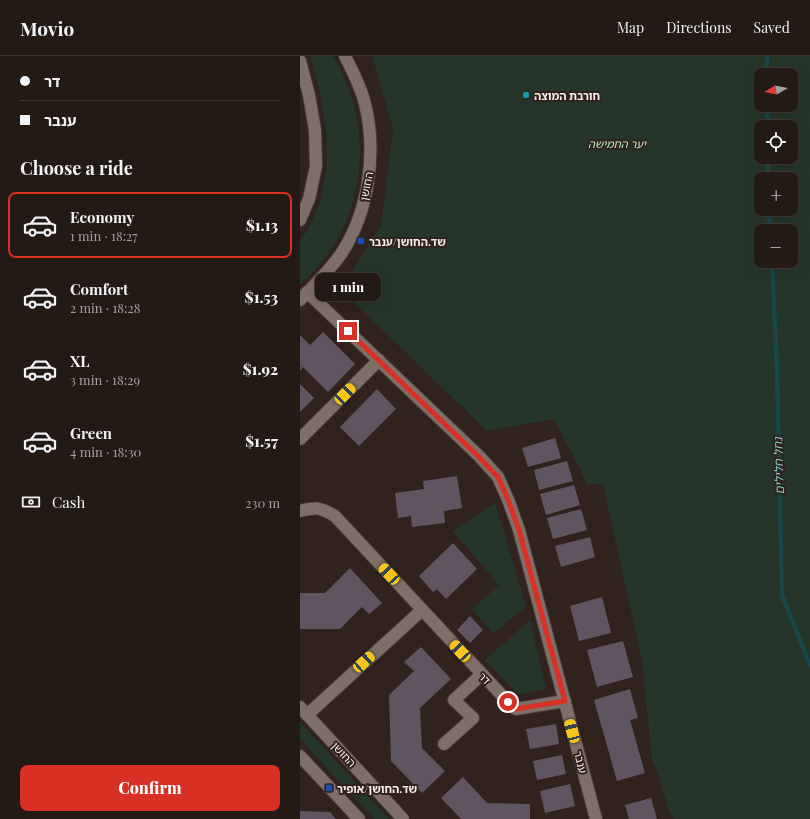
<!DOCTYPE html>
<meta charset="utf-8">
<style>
body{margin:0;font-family:"Playfair Display","Noto Sans Hebrew",serif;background:#302722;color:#f1f3f6;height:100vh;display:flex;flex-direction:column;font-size:15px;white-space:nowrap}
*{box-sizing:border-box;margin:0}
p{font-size:13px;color:#a3a1a0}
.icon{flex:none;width:22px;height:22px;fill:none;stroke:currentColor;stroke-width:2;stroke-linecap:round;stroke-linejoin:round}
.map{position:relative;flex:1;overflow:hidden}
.panel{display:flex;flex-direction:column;background:#241a15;width:300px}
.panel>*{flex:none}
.guide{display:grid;align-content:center;height:88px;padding:0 20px;background:#241a15}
.needle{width:26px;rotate:260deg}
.tools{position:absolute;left:454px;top:12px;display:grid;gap:8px}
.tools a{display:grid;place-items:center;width:44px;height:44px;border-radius:8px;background:#241a15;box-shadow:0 4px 16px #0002,0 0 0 1px #413834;font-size:20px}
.end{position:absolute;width:18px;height:18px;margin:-9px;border:5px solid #d93025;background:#fff;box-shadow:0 0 0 2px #fff}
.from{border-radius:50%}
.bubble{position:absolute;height:28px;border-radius:8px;background:#241a15;box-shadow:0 4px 16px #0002,0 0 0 1px #413834;font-size:13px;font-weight:800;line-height:28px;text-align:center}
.car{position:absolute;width:12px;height:24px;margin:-12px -6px;border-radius:5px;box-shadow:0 0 3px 1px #0007;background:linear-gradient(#f5c518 24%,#345 0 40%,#f5c518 0 76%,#345 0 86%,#f5c518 0)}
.guide b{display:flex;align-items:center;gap:14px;height:38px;font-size:15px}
.guide b+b{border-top:1px solid #413834}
.guide i{width:10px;height:10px;background:#f1f3f6}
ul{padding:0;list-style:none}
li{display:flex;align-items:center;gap:12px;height:66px;margin:0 8px 6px;padding:0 12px;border:2px solid transparent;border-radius:8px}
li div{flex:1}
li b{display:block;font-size:15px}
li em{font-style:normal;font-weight:800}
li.on{border-color:#d93025}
li>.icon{width:36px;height:36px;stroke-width:1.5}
h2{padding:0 20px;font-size:18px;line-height:48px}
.pay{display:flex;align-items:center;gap:10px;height:44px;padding:0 20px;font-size:15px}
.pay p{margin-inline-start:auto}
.cta{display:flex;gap:8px;margin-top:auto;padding:8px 20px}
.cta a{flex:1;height:46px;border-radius:8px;background:#d93025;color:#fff;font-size:16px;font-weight:800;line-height:46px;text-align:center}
header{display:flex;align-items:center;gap:24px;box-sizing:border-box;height:56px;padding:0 20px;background:#241a15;border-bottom:1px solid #413834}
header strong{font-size:19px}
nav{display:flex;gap:22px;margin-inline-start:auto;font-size:14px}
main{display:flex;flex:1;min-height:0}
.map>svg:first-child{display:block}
</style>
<header>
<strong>Movio</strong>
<nav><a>Map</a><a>Directions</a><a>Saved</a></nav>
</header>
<main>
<section class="panel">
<div class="guide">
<b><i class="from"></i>דר</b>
<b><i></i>ענבר</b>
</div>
<h2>Choose a ride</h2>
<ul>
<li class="on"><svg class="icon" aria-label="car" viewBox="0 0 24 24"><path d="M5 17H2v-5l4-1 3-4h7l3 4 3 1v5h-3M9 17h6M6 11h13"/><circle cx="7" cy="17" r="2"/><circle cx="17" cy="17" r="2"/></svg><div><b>Economy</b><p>1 min · 18:27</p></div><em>$1.13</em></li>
<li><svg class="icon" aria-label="car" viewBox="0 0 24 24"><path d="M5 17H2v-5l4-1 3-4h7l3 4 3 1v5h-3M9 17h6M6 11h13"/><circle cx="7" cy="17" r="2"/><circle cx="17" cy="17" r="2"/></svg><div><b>Comfort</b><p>2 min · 18:28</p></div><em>$1.53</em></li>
<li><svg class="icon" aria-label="car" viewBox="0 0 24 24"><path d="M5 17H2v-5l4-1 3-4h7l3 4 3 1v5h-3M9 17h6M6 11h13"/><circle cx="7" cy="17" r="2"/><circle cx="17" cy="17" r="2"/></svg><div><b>XL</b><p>3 min · 18:29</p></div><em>$1.92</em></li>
<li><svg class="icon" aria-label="car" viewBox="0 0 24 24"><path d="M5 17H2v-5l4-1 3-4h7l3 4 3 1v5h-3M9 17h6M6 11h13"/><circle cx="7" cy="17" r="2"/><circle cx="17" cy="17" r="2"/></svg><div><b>Green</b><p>4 min · 18:30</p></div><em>$1.57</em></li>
</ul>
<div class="pay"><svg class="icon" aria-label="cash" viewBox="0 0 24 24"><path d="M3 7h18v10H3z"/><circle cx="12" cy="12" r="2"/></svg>Cash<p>230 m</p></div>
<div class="cta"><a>Confirm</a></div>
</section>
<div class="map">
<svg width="510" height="763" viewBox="0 0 510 763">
<rect width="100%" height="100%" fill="#30221c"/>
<g fill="#263529" fill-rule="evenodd">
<path d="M15,0H33C69,56 69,137 32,192C23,206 12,218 0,229V185L9,172L20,146L27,111L26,73L20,37L11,2Z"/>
<path d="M72,0H510V763H373C364,744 361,723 352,703L342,605L303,428L288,429L254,363L187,375L41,234L81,169L93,73ZM461,19H491V49H461ZM461,71H491V101H461ZM461,123H491V153H461ZM461,175H491V205H461Z"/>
<path d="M195,447L226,550L193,578L172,553L199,529L153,475Z"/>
<path d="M230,564L246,633L218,638L185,604Z"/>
<path d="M0,666L89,763H74L0,683Z"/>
</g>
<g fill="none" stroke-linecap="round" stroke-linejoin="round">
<g stroke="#1a4749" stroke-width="4.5">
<path d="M467,0V19"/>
<path d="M467,49V71"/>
<path d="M468,101V123"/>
<path d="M469,153L470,175"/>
<path d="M472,205L477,312L482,539L510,609"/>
</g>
</g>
<g fill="#5f5561">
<path d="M23,276L55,308L28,336L3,311L0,315V279L10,289Z"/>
<path d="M0,328L14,342L0,356Z"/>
<path d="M77,333L96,353L59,390L40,371Z"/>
<path d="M255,382L261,402L228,411L222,392Z"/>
<path d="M267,405L273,425L239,434L234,414Z"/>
<path d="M157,420L162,452L144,455L145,467L112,471L111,460L98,462L95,437L124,433L123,425Z"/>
<path d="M274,429L280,449L246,459L240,438Z"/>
<path d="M281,453L287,474L253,483L247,462Z"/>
<path d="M290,481L295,501L261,511L255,490Z"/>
<path d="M153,487L177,513L146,543L137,533L133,536L119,520Z"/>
<path d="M50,512L82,547L69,558L62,551L40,573H0V537H25Z"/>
<path d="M302,541L311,577L279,585L270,550Z"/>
<path d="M170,560L183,574L170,587L157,574Z"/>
<path d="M323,585L333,621L297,631L287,594Z"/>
<path d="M121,591L151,623L120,652L122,692L145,715L122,737L91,705L89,639L114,615L104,606Z"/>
<path d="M330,633L338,662L330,664L345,717L317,725L294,644Z"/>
<path d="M256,668L259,688L230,693L226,673Z"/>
<path d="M262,699L266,718L237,724L233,705Z"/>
<path d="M163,721L187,747L230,748V763H161L141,742Z"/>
<path d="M270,728L275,750L245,757L240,735Z"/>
<path d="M351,742L357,763H329L325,749Z"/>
<path d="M0,755L30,756L36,763H0Z"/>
</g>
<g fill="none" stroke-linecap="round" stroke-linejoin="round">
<g stroke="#483d39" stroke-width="14">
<g id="minor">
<path d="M0,5L9,39L15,74L16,110L9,143L0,164"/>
<path d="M7,236L179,400L198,421L209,446L219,474L296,763"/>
<path d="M0,244C15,229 29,215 41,198C69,156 77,96 65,48C61,31 53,16 45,0"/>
<path d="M0,383L79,304"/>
<path d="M0,455C16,451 20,451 35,460L208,646L216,653L265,645"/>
<path d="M0,651L103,763"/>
<path d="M7,659L122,554"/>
<path d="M144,688L173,662L154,644L182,618"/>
<path d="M0,700L59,763"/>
</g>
</g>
<use href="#minor" stroke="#806f68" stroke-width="12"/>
</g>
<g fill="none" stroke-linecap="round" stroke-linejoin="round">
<path stroke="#d93025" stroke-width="5" d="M48,275L178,400L198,421L209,446L219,474L265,645L216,653L208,646"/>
</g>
<circle fill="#0f9aa8" stroke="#30221c" stroke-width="1.5" cx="226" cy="39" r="4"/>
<g fill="#1a4fb4" stroke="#30221c" stroke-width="1.5">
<rect x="57" y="181" width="8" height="8" rx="2"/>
<rect x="25" y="728" width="8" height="8" rx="2"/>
</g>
<g text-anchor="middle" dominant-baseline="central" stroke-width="4" stroke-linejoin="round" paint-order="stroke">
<g font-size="11" font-weight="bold" fill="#f8eeeb" stroke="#30221c" text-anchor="start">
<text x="234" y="39">חורבת המוצה</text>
<text x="69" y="185">שד.החושן/ענבר</text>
<text x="37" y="732">שד.החושן/אופיר</text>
</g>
<g font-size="11" font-style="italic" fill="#bdf0c6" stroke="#30221c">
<text x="317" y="87">יער החמישה</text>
</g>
<g font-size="11" fill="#f8eeeb" stroke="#30221c">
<text transform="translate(66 130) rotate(-79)">החושן</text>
<text transform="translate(185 622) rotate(47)">דר</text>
<text transform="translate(44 698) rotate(47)">החושן</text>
<text transform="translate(281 706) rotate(75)">ענבר</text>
</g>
<g font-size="12" font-style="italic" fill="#7fced2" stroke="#30221c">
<text transform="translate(478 410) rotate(-92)">נחל חלילים</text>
</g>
</g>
</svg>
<div class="tools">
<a><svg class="needle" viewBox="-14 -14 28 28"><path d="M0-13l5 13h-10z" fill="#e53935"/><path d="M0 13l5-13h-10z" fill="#a3a1a0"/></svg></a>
<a><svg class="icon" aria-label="locate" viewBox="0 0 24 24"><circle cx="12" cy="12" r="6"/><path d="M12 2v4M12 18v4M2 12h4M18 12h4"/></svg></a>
<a>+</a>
<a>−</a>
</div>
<i class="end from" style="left:208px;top:646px"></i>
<i class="end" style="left:48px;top:275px"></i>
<div class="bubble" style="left:15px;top:217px;width:66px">1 min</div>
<i class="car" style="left:45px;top:338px;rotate:45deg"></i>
<i class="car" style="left:89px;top:518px;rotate:317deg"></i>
<i class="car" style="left:160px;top:595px;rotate:317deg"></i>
<i class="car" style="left:64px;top:606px;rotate:48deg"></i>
<i class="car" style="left:272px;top:675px;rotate:345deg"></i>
</div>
</main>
